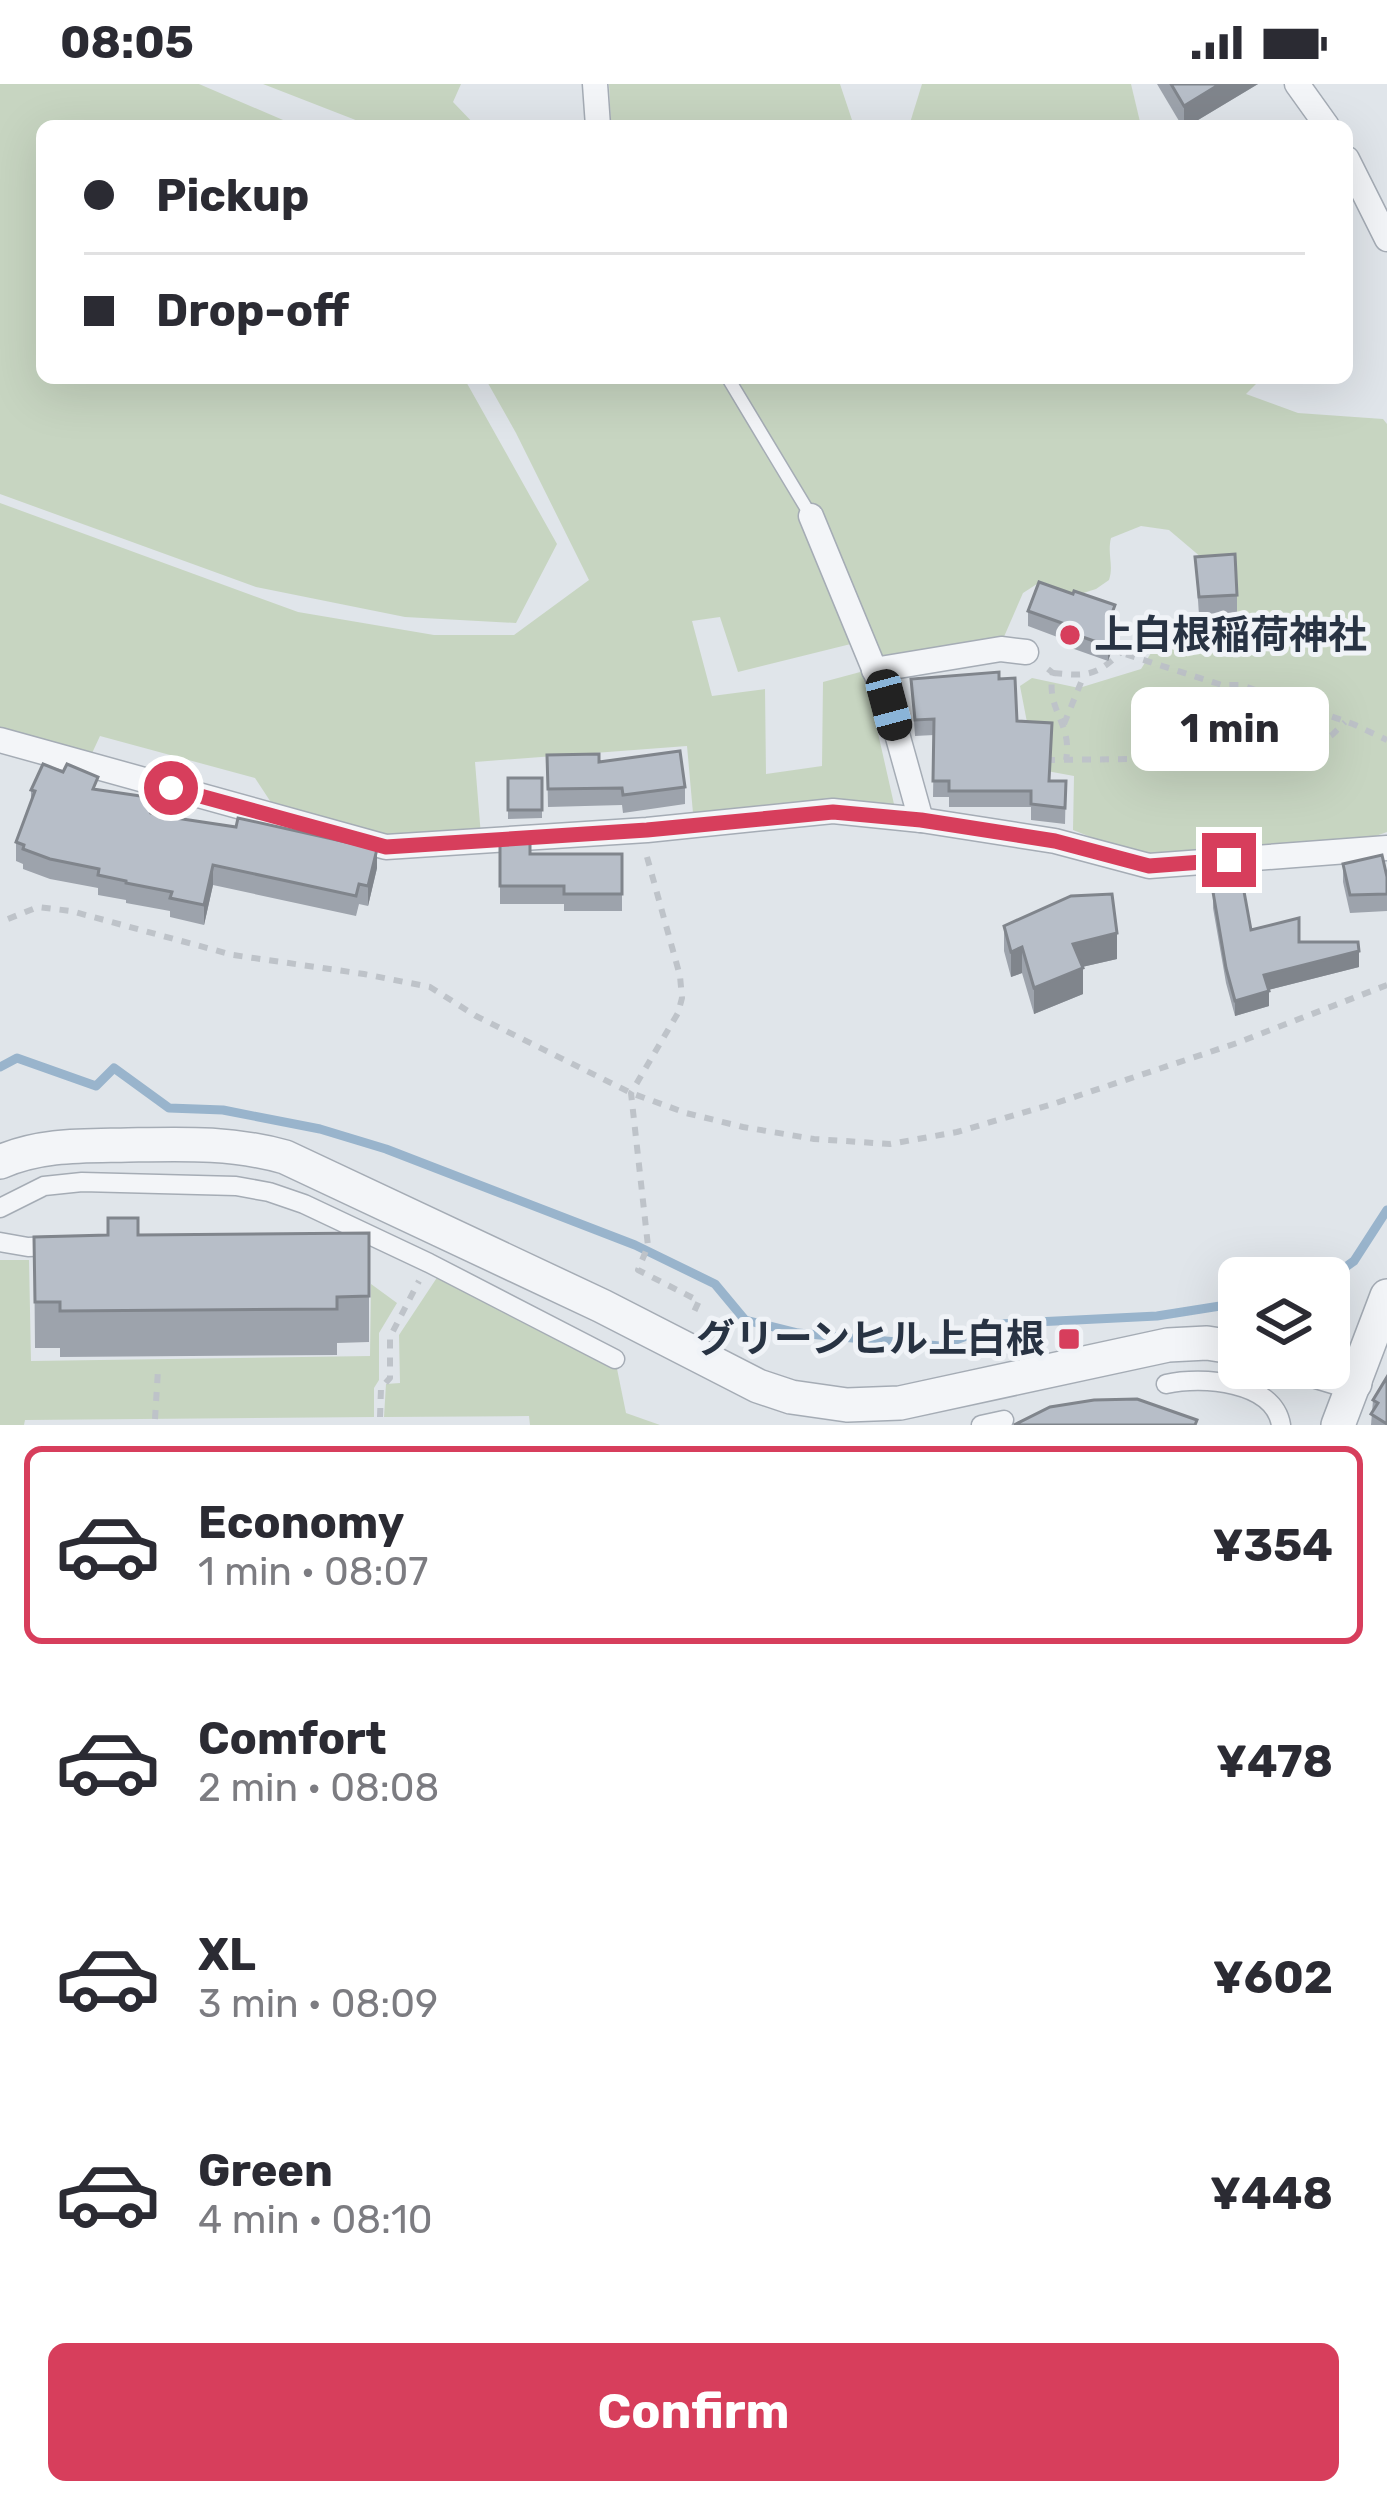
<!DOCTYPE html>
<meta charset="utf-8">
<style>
body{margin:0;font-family:Rubik,"Noto Sans JP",sans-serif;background:#f7f7f7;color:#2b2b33;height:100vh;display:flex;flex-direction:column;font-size:45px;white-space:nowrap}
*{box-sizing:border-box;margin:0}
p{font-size:39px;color:#7c7c81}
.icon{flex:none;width:66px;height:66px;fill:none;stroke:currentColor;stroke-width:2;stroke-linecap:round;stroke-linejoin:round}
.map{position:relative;height:1341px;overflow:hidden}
.panel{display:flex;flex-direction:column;background:#fff;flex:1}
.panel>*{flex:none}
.top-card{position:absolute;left:36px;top:36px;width:1317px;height:264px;border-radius:18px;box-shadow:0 12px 48px #0002;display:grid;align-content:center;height:264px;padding:0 48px;background:#fff}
.buttons{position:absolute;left:1218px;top:1173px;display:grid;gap:24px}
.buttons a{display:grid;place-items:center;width:132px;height:132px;border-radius:18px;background:#fff;box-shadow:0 12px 48px #0002;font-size:60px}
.end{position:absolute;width:54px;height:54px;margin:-27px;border:15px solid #d73e5c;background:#fff;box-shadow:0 0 0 6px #fff}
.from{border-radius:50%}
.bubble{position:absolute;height:84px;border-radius:18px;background:#fff;box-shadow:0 12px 48px #0002;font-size:39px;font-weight:700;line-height:84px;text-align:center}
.car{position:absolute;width:36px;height:72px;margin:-36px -18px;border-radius:15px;box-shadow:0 0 9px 3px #0007;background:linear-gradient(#222 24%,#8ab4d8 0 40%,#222 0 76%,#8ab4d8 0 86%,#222 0)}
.top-card b{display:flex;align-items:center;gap:42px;height:114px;font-size:45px}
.top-card b+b{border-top:3px solid #e1e1e2}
.top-card i{width:30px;height:30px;background:#2b2b33}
ul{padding:21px 0 0;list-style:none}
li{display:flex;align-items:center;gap:36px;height:198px;margin:0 24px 18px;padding:0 24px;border:6px solid transparent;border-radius:18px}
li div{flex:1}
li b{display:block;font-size:45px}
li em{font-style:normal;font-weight:700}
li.current{border-color:#d73e5c}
li>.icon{width:108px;height:108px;stroke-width:1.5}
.primary-button{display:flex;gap:24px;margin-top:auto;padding:24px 48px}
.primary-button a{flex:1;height:138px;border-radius:18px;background:#d73e5c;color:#fff;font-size:48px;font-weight:700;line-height:138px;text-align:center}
.status{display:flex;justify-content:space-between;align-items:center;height:84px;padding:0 60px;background:#fff;direction:ltr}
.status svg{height:33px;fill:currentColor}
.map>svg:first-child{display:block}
</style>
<div class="status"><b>08:05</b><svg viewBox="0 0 49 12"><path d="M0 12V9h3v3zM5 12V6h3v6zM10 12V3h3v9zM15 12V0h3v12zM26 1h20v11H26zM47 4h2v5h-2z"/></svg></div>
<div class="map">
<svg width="1387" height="1341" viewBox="0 0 1387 1341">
<rect width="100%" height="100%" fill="#e0e5ea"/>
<g fill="#c7d5c1">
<path d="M0,0H199L297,42H42V294H464L557,460L516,539L405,533L256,503L0,410Z"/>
<path d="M263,0H461L453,18L476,42H371Z"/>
<path d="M609,0H840L854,42H611Z"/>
<path d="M922,0H1131L1141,42H909Z"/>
<path d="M485,294H1262L1246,310L1298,329L1383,335L1387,340V748L1348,762L1149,776L1073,746L1074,692L1036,685L1020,602L1032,594L1079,604L1141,585L1173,534L1218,532L1215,485L1169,446L1141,442L1111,454C1107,470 1114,481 1109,496L1096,505L1074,512L1040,498L1023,509L1003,555L884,577L875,554L738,588L720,533L692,537L712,612L765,605L766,690L822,682L823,598L864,587L896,729L834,722L693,729L687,662L475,678L481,752L376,754L276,726L255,694L100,652L87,680L0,650V419L298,528L434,551H514L589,496L516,349Z"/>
<path d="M0,1176H29L31,1277L370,1272L371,1200L397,1219L379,1249V1296L374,1304V1333L25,1336L24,1341H0Z"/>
<path d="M442,1186L615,1275L626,1329L660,1341H530L529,1332L384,1333L386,1300L400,1299L399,1251Z"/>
</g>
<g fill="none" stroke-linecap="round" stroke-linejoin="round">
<g stroke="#99b4cc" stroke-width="9">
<path d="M0,983L17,974L96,1002L114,984L169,1024L223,1026L320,1045L386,1065L635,1161L715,1200L745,1236L798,1249L940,1262L998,1240L1157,1232L1239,1219"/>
<path d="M1329,1195L1354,1177L1387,1126"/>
</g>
<g stroke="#a5acb5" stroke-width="15">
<path id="service" d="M728,294L811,432"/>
</g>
<g stroke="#a5acb5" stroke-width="21">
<g id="pedestrian">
<path d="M0,1124L44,1102L82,1098L236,1102L269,1108L304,1120L429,1179L615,1275"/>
<path d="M0,1158L28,1163L55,1162"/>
<path d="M1166,1300C1202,1292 1274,1297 1281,1341"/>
<path d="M981,1341L1004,1336"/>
</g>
</g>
<g stroke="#a5acb5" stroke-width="27">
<g id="minor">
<path d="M595,0L598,42"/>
<path d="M1297,0L1327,42"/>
<path d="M1347,75L1387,155"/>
<path d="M811,432L889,621L921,736"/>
<path d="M874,586L1001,565L1026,568"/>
<path d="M0,656L386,763L647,746L833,727L921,736L1055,757L1149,782L1387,764"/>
</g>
</g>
<g stroke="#a5acb5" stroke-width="36">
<g id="tertiary">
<path d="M0,1078C42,1060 83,1062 128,1061C183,1060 231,1058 285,1073L602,1222L758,1302L791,1313L847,1321L900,1319L1168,1261L1207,1259L1239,1264"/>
<path d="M1305,1284L1355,1299"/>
<path d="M1338,1341L1387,1212"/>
</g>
</g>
<g stroke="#bec3c9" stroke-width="6" stroke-dasharray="9 9" stroke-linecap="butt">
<path d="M1109,565L1222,601H1241L1353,640L1387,656"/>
<path d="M1048,585L1053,589C1045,626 1073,639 1066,676"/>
<path d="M1053,589C1086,592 1095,593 1120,569"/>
<path d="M1064,640L1084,591"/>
<path d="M1046,676L1138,675L1237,665H1293L1316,660L1332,651L1345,638"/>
<path d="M647,773L680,892L682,914L678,929L631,1009L648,1162L638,1186L699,1217L693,1230L689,1229"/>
<path d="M8,835L38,823L71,827L233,871L364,890L430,903L476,932L631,1009L686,1029L743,1043L814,1055L890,1060L957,1048L1056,1019L1237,959L1387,901"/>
<path d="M380,1333L381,1304L390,1294V1253L419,1197"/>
<path d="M155,1335L158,1286"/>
</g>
<use href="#service" stroke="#f3f5f8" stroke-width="12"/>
<use href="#pedestrian" stroke="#f3f5f8" stroke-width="18"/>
<use href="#minor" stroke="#f3f5f8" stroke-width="24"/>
<use href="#tertiary" stroke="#f3f5f8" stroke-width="33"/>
</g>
<g fill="#9da3ac">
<path d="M1157,0H1258L1188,42H1182Z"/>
<path d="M1195,473L1237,511V529L1199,531Z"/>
<path d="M1028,527L1115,533L1118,549L1108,577L1060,560V554L1028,542Z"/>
<path d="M911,595H999L1017,637L1050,697H1066L1065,740L1031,736V723H949V713H933L934,651L915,652Z"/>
<path d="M547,671L599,678L685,703V720L623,729L622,721L548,723Z"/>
<path d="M508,694H542V734L508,735Z"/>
<path d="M31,706H98L154,730L377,784L368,822L359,820L356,832L213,801L204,841L170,833V827L126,819V816L98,811V804L50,795L23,785V780L16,777V758L31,716Z"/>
<path d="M500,755L530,770H622V827H564V820H500Z"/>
<path d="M1343,780L1387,793V827L1350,829L1343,798Z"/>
<path d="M1213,808L1251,846L1299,858L1359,883L1268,906L1269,922L1235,932L1226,899L1213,824Z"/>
<path d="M1004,842L1117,875L1082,883L1083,910L1034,930L1022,889L1011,893L1004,867Z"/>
<path d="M369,1149V1258L337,1259V1271L60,1273V1264H35L34,1153Z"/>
<path d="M1387,1293V1341H1371L1373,1316Z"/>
</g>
<g fill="#80858c">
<path d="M1220,0H1258L1188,42H1184V22Z"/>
<path d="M1118,534V549L1108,577V562Z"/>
<path d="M377,765V784L368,822V802Z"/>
<path d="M213,781V801L204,841V821Z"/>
<path d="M1117,849V875L1073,885V860Z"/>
<path d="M1022,863V889L1011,893V868Z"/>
<path d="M1359,867V883L1264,907V891Z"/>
<path d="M1083,884V910L1034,930V904Z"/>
<path d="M1269,907V922L1235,932V917Z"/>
</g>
<g fill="#b7bec8" stroke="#80858c" stroke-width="3">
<path d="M1171,0H1220L1184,22Z"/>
<path d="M1235,470L1237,511L1199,513L1195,473Z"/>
<path d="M1039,498L1073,510L1074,507L1115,521L1111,532L1118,534L1108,562L1060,545L1062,539L1028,527Z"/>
<path d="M999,588V595L1015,594L1017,637L1052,639L1049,697H1066L1065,724L1031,720V707H949V697H933L934,635L915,636L911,595Z"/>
<path d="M680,667L685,703L623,711L622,704L548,705L547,671L599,670V678Z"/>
<path d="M43,680L63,688L67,680L98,693L93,705L154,714L151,729L156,731L236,743L238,734L377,765L368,802L359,800L356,812L213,781L204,821L170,814L172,808L126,799V797L98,791L99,785L50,775L23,765L24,761L16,758L35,707L31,706Z"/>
<rect x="508" y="694" width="34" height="32"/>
<path d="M530,754V770H622V810H564V802H500V755Z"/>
<path d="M1382,771L1387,793V810L1350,811L1343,780Z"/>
<path d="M1243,802L1251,846L1299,834V858H1358L1359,867L1264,891L1269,907L1235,917L1226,884L1213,808Z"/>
<path d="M1112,810L1117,849L1073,860L1083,884L1034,904L1022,863L1011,868L1004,842L1071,812Z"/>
<path d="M108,1134H138V1151L369,1149V1212L337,1213V1225L60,1227V1218H35L34,1153L108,1151Z"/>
<path d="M1387,1293V1340L1371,1330L1378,1319L1373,1316Z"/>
<path d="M1137,1315L1197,1336L1195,1341H1014L1050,1323L1094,1316Z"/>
</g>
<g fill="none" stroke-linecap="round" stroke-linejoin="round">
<path stroke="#d73e5c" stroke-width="15" d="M171,704L386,763L647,746L833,728L921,736L1055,757L1149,782L1229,776"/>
</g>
<g fill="#d73e5c" stroke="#f0f3f7" stroke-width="4.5">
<circle cx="1070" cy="551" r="12"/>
<rect x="1057" y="1243" width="24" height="24" rx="6"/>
</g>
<g text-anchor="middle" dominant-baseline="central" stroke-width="10" stroke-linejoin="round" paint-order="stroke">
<g font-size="39" font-weight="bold" fill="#283343" stroke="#f0f3f7" text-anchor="start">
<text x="1094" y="551">上白根稲荷神社</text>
<text x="1045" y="1255" text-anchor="end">グリーンヒル上白根</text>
</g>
</g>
</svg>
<div class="buttons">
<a><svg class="icon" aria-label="layers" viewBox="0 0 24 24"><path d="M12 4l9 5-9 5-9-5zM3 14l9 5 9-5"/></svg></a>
</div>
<i class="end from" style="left:171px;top:704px"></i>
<i class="end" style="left:1229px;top:776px"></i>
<div class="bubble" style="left:1131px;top:603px;width:198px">1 min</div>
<i class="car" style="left:889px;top:621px;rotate:165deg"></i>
<div class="top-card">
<b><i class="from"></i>Pickup</b>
<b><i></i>Drop-off</b>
</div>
</div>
<section class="panel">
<ul>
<li class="current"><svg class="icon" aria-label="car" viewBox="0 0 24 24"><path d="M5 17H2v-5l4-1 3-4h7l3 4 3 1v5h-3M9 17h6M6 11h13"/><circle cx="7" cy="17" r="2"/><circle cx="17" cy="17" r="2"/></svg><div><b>Economy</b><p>1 min · 08:07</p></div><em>¥354</em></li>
<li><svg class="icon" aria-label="car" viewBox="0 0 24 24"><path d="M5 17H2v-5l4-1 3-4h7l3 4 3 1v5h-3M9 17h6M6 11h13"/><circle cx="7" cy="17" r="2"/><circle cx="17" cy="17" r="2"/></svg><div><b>Comfort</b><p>2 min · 08:08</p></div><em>¥478</em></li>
<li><svg class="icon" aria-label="car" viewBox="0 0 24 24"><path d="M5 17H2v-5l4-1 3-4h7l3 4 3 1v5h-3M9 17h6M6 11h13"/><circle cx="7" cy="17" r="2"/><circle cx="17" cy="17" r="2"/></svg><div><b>XL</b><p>3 min · 08:09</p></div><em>¥602</em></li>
<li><svg class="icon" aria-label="car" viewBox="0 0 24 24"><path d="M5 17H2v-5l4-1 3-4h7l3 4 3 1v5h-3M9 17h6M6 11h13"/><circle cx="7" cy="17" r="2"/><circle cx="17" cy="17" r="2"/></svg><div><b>Green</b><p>4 min · 08:10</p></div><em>¥448</em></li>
</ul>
<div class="primary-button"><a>Confirm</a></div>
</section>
